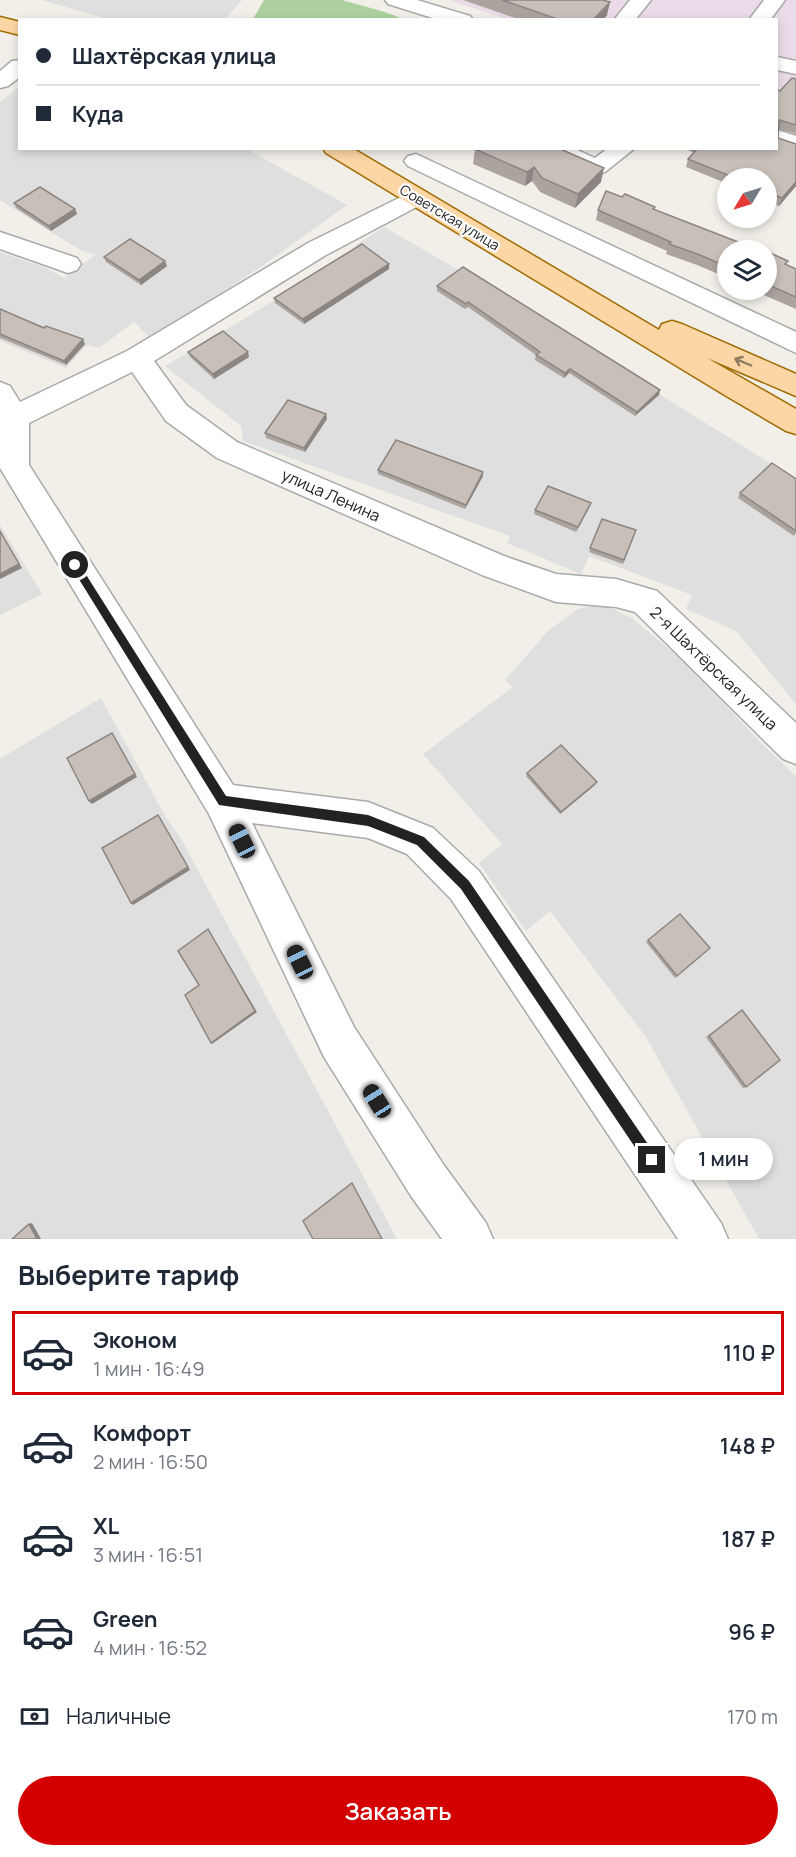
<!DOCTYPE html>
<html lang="ru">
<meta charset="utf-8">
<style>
body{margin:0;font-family:Manrope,sans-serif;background:#f2f2f3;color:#1f2937;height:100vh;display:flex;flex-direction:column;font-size:22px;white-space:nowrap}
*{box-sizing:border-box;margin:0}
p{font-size:20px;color:#747a83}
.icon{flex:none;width:33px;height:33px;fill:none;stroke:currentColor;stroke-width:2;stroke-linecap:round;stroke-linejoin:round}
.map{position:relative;height:1239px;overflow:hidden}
.side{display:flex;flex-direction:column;background:#fff;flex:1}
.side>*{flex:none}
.banner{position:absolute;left:18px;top:18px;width:760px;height:132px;border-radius:0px;box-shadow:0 3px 9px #0003;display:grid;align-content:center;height:132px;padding:0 18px;background:#fff}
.needle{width:39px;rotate:232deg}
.controls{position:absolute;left:717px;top:168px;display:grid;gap:12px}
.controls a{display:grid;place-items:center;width:60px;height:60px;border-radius:50%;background:#fff;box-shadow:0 3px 9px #0003;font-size:30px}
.end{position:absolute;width:27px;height:27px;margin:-14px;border:8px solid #222;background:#fff;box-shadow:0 0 0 3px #fff}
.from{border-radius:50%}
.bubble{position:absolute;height:42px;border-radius:21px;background:#fff;box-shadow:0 3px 9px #0003;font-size:20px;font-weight:600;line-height:42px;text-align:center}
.car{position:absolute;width:18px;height:36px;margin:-18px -9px;border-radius:8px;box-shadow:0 0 4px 2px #0007;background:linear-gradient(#222 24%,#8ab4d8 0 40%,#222 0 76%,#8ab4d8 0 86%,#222 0)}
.banner b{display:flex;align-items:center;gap:21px;height:57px;font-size:22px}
.banner b+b{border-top:2px solid #e0e1e3}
.banner i{width:15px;height:15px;background:#1f2937}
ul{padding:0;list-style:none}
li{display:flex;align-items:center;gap:18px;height:84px;margin:0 12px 9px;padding:0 6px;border:3px solid transparent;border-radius:0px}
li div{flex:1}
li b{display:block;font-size:22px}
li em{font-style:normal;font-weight:600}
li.on{border-color:#d40000}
li>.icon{width:54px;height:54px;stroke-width:1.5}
h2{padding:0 18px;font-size:27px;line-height:72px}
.pay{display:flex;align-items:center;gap:15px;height:66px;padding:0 18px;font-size:22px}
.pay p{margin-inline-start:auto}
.primary-button{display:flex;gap:12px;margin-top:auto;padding:12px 18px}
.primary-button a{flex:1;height:69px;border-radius:36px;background:#d40000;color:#fff;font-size:24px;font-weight:600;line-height:69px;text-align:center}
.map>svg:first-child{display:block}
</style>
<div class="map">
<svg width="796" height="1239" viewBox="0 0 796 1239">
<rect width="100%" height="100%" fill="#f2efe9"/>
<g fill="#e0dfdf">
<path d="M42,0H242L225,19L110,20Z"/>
<path d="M19,87L20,148L247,149L347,205L262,266L151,339L134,322L99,348L87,345L66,368L0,341V252L46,268L64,278L95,255L80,250L0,200V102Z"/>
<path d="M384,227L462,272L796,479V704L736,631L686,609L692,595L589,556L581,574L507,543L510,536L243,441L241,426L165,366L360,249L356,245Z"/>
<path d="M0,525L42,594L0,615Z"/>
<path d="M603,604L633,619L693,669L760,742L796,776V1239H759L646,1037L550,911L526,931L479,863L502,844L423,754L513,687L505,680L549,630L578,609Z"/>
<path d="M101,698L164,814L180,837L397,1239H0V759Z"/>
</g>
<path fill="#ebdbe8" d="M449,0H796V116L777,113V20L506,19Z"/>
<path fill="#add19e" d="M264,0H342L385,12L403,19H253Z"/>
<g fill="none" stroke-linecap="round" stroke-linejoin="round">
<g stroke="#a9a9a9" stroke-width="3">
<g id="minor">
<path d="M385,0H417L470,16L473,20H439L388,4Z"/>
<path d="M630,0H651L635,20H614Z"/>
<path d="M764,0H785L770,20H749Z"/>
<path d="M777,57L796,61V74L777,70Z"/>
<path d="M20,60V77L8,86L0,88V71L12,61Z"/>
<path d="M777,130L796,136V151L777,145Z"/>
<path d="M540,148H573L595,158L608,148H635L605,172L597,174L543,153Z"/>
<path d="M416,154L796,332V353L408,166L404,161L408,156Z"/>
<path d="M417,189L426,192L429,197L426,202L326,255L154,361L186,405L237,442L504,556L556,574L616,579L657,591L796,723V764L783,759L635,612L616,607L556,602L482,575L217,458L166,421L132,372L29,423V465L233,785L368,802L433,828L479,871L721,1223L728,1239H678L451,899L407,854L368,838L252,823L354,1027L443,1164L486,1223L493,1239H442L411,1196L324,1057L209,814L0,468V382L10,386L20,402L127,351L308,243Z"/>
<path d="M0,232L77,258L81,264L77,270L68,273L0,249Z"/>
</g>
</g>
<g stroke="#a06b00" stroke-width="3">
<g id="major">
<path d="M0,17L20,22V35L0,30Z"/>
<path d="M323,148H352L659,330L662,324L672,321L682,324L796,374V396L707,358L796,409V434L786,431L728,397L326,153Z"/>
</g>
</g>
<use href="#minor" fill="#fff" fill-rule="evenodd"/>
<use href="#major" fill="#fcd6a4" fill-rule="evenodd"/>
</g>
<g fill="#aba49e">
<path d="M463,0H602L607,15L603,20H521Z"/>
<path d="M796,79V134L778,129V138L796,144V186L779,206L766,201V178H728V184L686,167L688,159L694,153L684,148H777L780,91Z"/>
<path d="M475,149L601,182L575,208L540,192L532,181L525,186L473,164Z"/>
<path d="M622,197L655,207L654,210L751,247L764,250H728V278L697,265L666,254L667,251L596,220L598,210Z"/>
<path d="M14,203L75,209L77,214L51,231L16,208Z"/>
<path d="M766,251L786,265L796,269V309L752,290H766Z"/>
<path d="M104,257L167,266L141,285L106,262Z"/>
<path d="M389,264V269L304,324L275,303L274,298Z"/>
<path d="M437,286L660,390L659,395L635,416L569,373L564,378L535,360L536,355L468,307L465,309L437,291Z"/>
<path d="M0,309L85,344L66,365L0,338Z"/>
<path d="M188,352L249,357L214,379L190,357Z"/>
<path d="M326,414L327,419L305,452L266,438L265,433Z"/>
<path d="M378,470L483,476L465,509L378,474Z"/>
<path d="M796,479V533L794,536L738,498L740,493Z"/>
<path d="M591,503L589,508L576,532L534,514L535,510Z"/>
<path d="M602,519L636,530L623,564L589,552Z"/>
<path d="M527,773L595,785L560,814L526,776Z"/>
<path d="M680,914L677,976L675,978L646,942Z"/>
<path d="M742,1010L746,1087L743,1088L706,1037L739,1012Z"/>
</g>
<g fill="#8b8681">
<path d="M610,2L607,15L603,20H593Z"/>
<path d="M534,167L532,181L525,186L527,172Z"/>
<path d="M604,168L601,182L575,208L578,194Z"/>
<path d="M796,182V186L779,206L782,198Z"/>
<path d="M75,209L77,214L51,231L49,226Z"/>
<path d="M165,261L167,266L141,285L139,280Z"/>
<path d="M389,264V269L304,324L303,319Z"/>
<path d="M83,339L85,344L66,365L64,361Z"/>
<path d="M248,352L249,357L214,379L213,374Z"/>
<path d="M570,369L569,373L564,378L565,373Z"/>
<path d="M660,390L659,395L635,416L637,412Z"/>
<path d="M326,414L327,419L305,452L304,448Z"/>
<path d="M483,472V476L465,509L466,505Z"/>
<path d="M591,503L589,508L576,532L578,527Z"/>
<path d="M0,531L22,568L0,579Z"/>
<path d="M114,736L137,777L92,804L89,801Z"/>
<path d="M597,782L595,785L560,814L561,812Z"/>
<path d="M160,817L190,870L133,905L131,903Z"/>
<path d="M208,929L257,1012L212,1044L211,1043Z"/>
<path d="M32,1223L41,1239H37L29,1224Z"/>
</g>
<g fill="#c7bfb8" stroke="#8b8681" stroke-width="1.5">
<path d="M502,0H602L610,2L593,20H560Z"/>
<path d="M792,78L796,79V125L779,120L778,138L796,144V182L782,198L766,192V178H735L688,159L698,148H777V89L780,91Z"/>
<path d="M475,148H558L604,168L578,194L542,178L534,167L527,172L475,149Z"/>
<path d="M40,187L75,209L49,226L14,203Z"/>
<path d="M606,191L622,197L625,194L655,207L653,209L751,247L752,245L764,250H728V267L700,255L669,244L671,242L598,210Z"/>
<path d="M130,239L165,261L139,280L104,257Z"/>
<path d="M362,244L389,264L303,319L274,298Z"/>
<path d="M766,251L788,261L785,264L796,269V297L766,284Z"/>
<path d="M463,267L660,390L637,412L570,369L565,373L536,355L540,352L468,302L466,304L437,286Z"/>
<path d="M0,309L44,328L46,326L83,339L64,361L0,334Z"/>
<path d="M223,331L248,352L213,374L188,352Z"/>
<path d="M288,400L326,414L304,448L265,433Z"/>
<path d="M396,440L483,472L466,505L378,470Z"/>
<path d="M772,463L796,479V531L740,493Z"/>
<path d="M548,486L591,503L578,527L535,510Z"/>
<path d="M602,519L636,530L624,560L590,548Z"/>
<path d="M0,531L19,564L0,574Z"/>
<path d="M112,733L135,774L89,801L67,758Z"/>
<path d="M561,745L597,782L561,812L527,773Z"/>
<path d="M158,815L188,867L131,903L102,848Z"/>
<path d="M680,914L710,948L677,976L648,940Z"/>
<path d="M208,929L255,1011L211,1043L185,995L199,985L178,951Z"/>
<path d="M742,1010L780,1060L746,1087L709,1036Z"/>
<path d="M352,1183L382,1239H313L303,1221Z"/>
<path d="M29,1224L37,1239H12Z"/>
</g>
<defs><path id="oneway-shaft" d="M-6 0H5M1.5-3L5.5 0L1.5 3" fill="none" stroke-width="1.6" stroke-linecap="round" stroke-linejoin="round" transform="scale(1.5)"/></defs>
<use stroke="#8f7c63" href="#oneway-shaft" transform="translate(743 362) rotate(-157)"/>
<path fill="#222" d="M75,561L78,562L226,796L368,815L424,837L469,881L656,1156L658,1160L656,1165L652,1167L647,1165L461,889L417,845L368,826L219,805L72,568V562Z"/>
<g text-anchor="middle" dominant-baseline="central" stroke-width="4.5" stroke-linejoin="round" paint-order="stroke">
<g font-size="14" fill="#222" stroke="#fff">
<text transform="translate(450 217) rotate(31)">Советская улица</text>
</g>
<g font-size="16" fill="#222" stroke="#fff">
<text transform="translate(331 495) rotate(24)">улица Ленина</text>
<text transform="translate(714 668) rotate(44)">2-я Шахтёрская улица</text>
</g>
</g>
</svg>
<div class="controls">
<a><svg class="needle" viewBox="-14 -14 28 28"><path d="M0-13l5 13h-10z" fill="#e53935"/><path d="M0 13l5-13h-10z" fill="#747a83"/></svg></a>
<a><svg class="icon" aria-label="layers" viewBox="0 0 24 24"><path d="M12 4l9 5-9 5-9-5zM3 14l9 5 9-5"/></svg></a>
</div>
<i class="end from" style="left:75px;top:565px"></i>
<i class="end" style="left:652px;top:1160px"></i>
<div class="bubble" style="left:674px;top:1138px;width:99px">1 мин</div>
<i class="car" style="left:242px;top:841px;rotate:334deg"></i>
<i class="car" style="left:300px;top:962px;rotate:334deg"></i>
<i class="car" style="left:377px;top:1101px;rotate:328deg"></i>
<div class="banner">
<b><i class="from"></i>Шахтёрская улица</b>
<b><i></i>Куда</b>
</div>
</div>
<section class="side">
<h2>Выберите тариф</h2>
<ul>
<li class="on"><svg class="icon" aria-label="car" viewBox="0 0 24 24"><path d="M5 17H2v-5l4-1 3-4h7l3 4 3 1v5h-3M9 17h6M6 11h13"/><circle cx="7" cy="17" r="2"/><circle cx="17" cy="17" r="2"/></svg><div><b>Эконом</b><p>1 мин · 16:49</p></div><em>110 ₽</em></li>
<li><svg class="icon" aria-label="car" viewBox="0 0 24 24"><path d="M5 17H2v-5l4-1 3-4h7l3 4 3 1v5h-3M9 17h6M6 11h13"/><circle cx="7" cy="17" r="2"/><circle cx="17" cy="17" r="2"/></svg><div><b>Комфорт</b><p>2 мин · 16:50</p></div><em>148 ₽</em></li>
<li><svg class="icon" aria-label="car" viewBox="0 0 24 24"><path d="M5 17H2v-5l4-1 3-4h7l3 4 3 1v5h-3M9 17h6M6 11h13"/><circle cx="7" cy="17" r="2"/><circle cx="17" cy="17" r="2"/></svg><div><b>XL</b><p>3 мин · 16:51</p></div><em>187 ₽</em></li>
<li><svg class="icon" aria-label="car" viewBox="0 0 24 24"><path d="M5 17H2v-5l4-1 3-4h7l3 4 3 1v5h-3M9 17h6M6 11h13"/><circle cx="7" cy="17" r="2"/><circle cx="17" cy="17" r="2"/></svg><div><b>Green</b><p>4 мин · 16:52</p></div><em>96 ₽</em></li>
</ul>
<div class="pay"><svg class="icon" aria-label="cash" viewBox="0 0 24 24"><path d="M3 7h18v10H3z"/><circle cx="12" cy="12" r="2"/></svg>Наличные<p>170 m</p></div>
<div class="primary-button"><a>Заказать</a></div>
</section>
